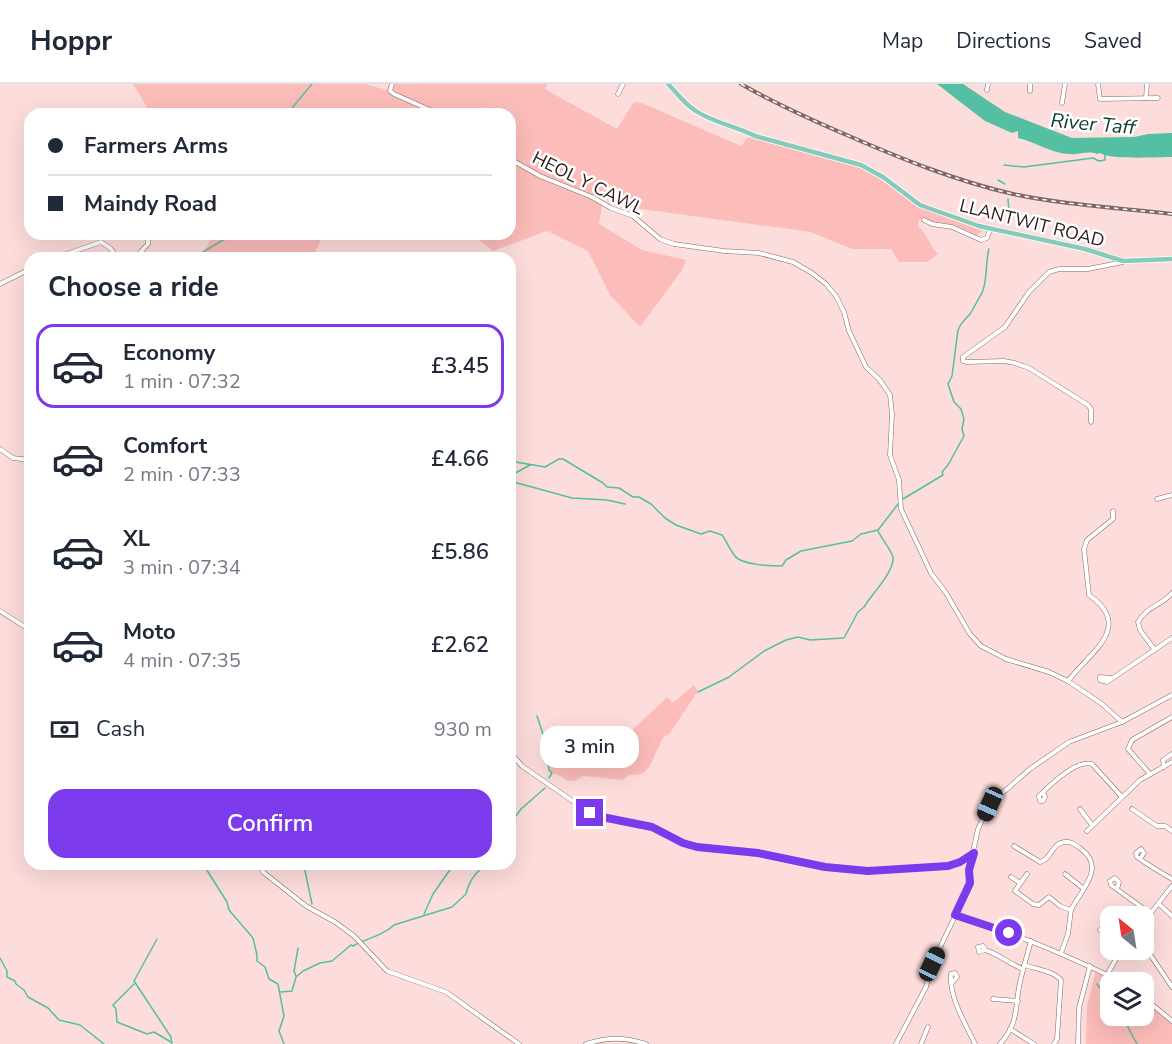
<!DOCTYPE html>
<meta charset="utf-8">
<style>
body{margin:0;font-family:"Nunito Sans",sans-serif;background:#f6f6f7;color:#1f2937;height:100vh;display:flex;flex-direction:column;font-size:22px;white-space:nowrap}
*{box-sizing:border-box;margin:0}
p{font-size:20px;color:#747a83}
.icon{flex:none;width:33px;height:33px;fill:none;stroke:currentColor;stroke-width:2;stroke-linecap:round;stroke-linejoin:round}
.map{position:relative;flex:1;overflow:hidden}
.details{position:absolute;left:24px;top:168px;width:492px;height:618px;display:flex;flex-direction:column;background:#fff;border-radius:18px;box-shadow:0 6px 24px #0002}
.details>*{flex:none}
.guide{position:absolute;left:24px;top:24px;width:492px;height:132px;border-radius:18px;box-shadow:0 6px 24px #0002;display:grid;align-content:center;height:132px;padding:0 24px;background:#fff}
.needle{width:39px;rotate:330deg}
.fabs{position:absolute;left:1100px;top:822px;display:grid;gap:12px}
.fabs a{display:grid;place-items:center;width:54px;height:54px;border-radius:12px;background:#fff;box-shadow:0 6px 24px #0002;font-size:30px}
.end{position:absolute;width:27px;height:27px;margin:-14px;border:8px solid #7c3aed;background:#fff;box-shadow:0 0 0 3px #fff}
.from{border-radius:50%}
.bubble{position:absolute;height:42px;border-radius:18px;background:#fff;box-shadow:0 6px 24px #0002;font-size:20px;font-weight:600;line-height:42px;text-align:center}
.car{position:absolute;width:18px;height:36px;margin:-18px -9px;border-radius:8px;box-shadow:0 0 4px 2px #0007;background:linear-gradient(#222 24%,#8ab4d8 0 40%,#222 0 76%,#8ab4d8 0 86%,#222 0)}
.guide b{display:flex;align-items:center;gap:21px;height:57px;font-size:22px}
.guide b+b{border-top:2px solid #e0e1e3}
.guide i{width:15px;height:15px;background:#1f2937}
ul{padding:0;list-style:none}
li{display:flex;align-items:center;gap:18px;height:84px;margin:0 12px 9px;padding:0 12px;border:3px solid transparent;border-radius:18px}
li div{flex:1}
li b{display:block;font-size:22px}
li em{font-style:normal;font-weight:600}
li.current{border-color:#7c3aed}
li>.icon{width:54px;height:54px;stroke-width:1.5}
h2{padding:0 24px;font-size:27px;line-height:72px}
.pay{display:flex;align-items:center;gap:15px;height:66px;padding:0 24px;font-size:22px}
.pay p{margin-inline-start:auto}
.cta{display:flex;gap:12px;margin-top:auto;padding:12px 24px}
.cta a{flex:1;height:69px;border-radius:18px;background:#7c3aed;color:#fff;font-size:24px;font-weight:600;line-height:69px;text-align:center}
header{display:flex;align-items:center;gap:36px;box-sizing:border-box;height:84px;padding:0 30px;background:#fff;border-bottom:2px solid #e0e1e3}
header strong{font-size:28px}
nav{display:flex;gap:33px;margin-inline-start:auto;font-size:21px}
.map>svg:first-child{display:block}
</style>
<header>
<strong>Hoppr</strong>
<nav><a>Map</a><a>Directions</a><a>Saved</a></nav>
</header>
<div class="map">
<svg width="1172" height="960" viewBox="0 0 1172 960">
<rect width="100%" height="100%" fill="#fddddb"/>
<g fill="#fcbdba">
<path d="M133,0H365L387,6L389,0H547L545,5L617,45L634,18L642,19L741,62L748,53L860,84L880,95L919,123L983,147L976,151L954,141L933,138L924,134L919,136L918,142C927,150 929,160 938,170L927,178H899L891,165H852L811,148L641,125L605,107L599,140L642,166L686,176L682,186L640,243L610,211L588,167L547,147L493,167L472,150H510V30H151Z"/>
<path d="M213,150H324L312,174H201Z"/>
<path d="M694,601L698,607L670,649L663,654L649,683L642,690L630,691L622,696L583,692L574,697H568L559,691L552,689L549,686L544,653L554,651L589,682L620,658L667,613L673,619Z"/>
<path d="M1096,886L1122,898H1110V932H1143V913L1172,937V960H1086L1087,922Z"/>
</g>
<path fill="#54bfa2" d="M937,0H963L1005,28L1072,54L1134,53L1148,50L1172,49V73C1158,73 1109,76 1100,69L1097,70C1089,66 1079,71 1069,70C1051,69 1035,58 1018,54V47L1012,49L985,37Z"/>
<g fill="none" stroke-linecap="round" stroke-linejoin="round">
<g stroke="#54bfa2" stroke-width="1.5">
<path d="M287,30L312,0"/>
<path d="M1004,81L1024,83L1093,74L1099,77L1105,76V71"/>
<path d="M998,96L1005,100"/>
<path d="M1008,115L1009,127"/>
<path d="M193,174L233,150"/>
<path d="M30,271L28,273L30,274"/>
<path d="M510,377L545,383L559,375H563L603,399L607,403L619,404L633,413H639L651,420L665,434L676,441L701,450L710,447L722,451C727,458 730,466 735,472C741,481 772,482 782,482L786,476L801,467L852,457L861,450L878,446L898,420"/>
<path d="M510,392L530,381"/>
<path d="M510,397L572,414L607,416L625,420"/>
<path d="M903,415L943,391L942,388L948,381L964,352L962,345L964,335L961,325L954,318L948,300L952,292L958,246C961,238 965,236 970,230C974,224 978,215 982,209C988,195 985,178 989,165"/>
<path d="M698,608L729,593L764,567L786,556L798,553L810,556L844,554L858,528L864,523C871,511 895,487 893,473C891,466 882,455 878,447"/>
<path d="M537,632L544,653L549,686L552,689L549,694"/>
<path d="M510,740L521,725L545,704"/>
<path d="M203,780L227,818L229,826L253,854L257,871V877L265,883L269,895L278,900L284,932L279,947L284,960"/>
<path d="M304,782L312,820"/>
<path d="M424,830L433,810L454,780"/>
<path d="M157,855L134,897L171,953L172,960"/>
<path d="M0,874L7,887V893L15,897L16,900L24,906L28,913L48,924L59,936L80,941L104,960"/>
<path d="M296,892L294,887L298,864"/>
<path d="M134,900L113,921L116,925L117,938L147,950L154,948L171,958"/>
<path d="M1097,900L1110,917"/>
<path d="M281,908L292,907L296,893L303,887L320,879L332,877L351,861L353,862C367,854 383,852 394,841L452,823L466,810C467,805 471,795 475,791C478,786 482,786 485,780"/>
<path d="M1122,932L1137,960"/>
</g>
<g stroke="#886664" stroke-width="5">
<g id="minor">
<path d="M392,0L390,7L394,10L439,30"/>
<path d="M1098,0L1100,15L1158,14"/>
<path d="M987,6L988,0"/>
<path d="M1030,7V0"/>
<path d="M618,10L623,0"/>
<path d="M1146,14L1147,0"/>
<path d="M1062,19L1065,0"/>
<path d="M510,75L540,92L592,113L611,124L633,132L660,155L674,160L724,167L759,169L793,178L812,189L826,200L836,212L844,228L849,247L866,283L879,295L890,311L892,330L890,371L899,396L901,425L931,489L946,509L970,550L981,562L1006,575L1049,588L1068,597"/>
<path d="M924,136L932,140L952,143L981,156L987,154L990,145"/>
<path d="M55,174L101,158L110,164L118,174"/>
<path d="M135,174L148,160V150"/>
<path d="M0,200L30,185"/>
<path d="M1091,338V325L1088,321L1029,284L1015,279L1004,277L967,278L963,277V273L1005,243L1029,208L1049,188L1059,185H1088L1123,178"/>
<path d="M0,365L13,374L30,376"/>
<path d="M1157,415L1172,411"/>
<path d="M1113,427V435L1087,456L1084,465L1089,511C1135,543 1089,569 1068,597L1102,620L1122,638"/>
<path d="M0,527L30,546"/>
<path d="M1154,565L1140,546L1138,538C1146,523 1162,521 1172,509"/>
<path d="M1111,594L1100,593V596L1107,598L1172,554"/>
<path d="M510,668L522,682L590,729L597,732L652,743L683,759L697,763L758,769L825,783L868,787L948,782L960,778L974,769"/>
<path d="M1164,683L1163,676L1172,670"/>
<path d="M1150,690L1128,665L1132,656L1172,633"/>
<path d="M1043,708L1045,713L1043,717H1040L1039,712C1049,702 1077,675 1092,680L1122,713"/>
<path d="M1080,725L1092,741"/>
<path d="M1132,725L1157,742H1165L1172,747"/>
<path d="M1087,747L1140,696L1172,678"/>
<path d="M1014,762L1040,778C1051,776 1051,760 1064,758C1071,757 1076,761 1081,765C1107,784 1080,807 1071,826"/>
<path d="M1140,775L1144,769L1141,765L1136,769L1137,773C1148,781 1160,788 1172,795"/>
<path d="M259,780L263,788L306,822L335,838L354,852L387,887L446,908L519,960"/>
<path d="M1027,790L1015,807L1033,820L1039,821L1049,813L1060,822L1071,826L1068,850L1061,869"/>
<path d="M1065,790L1084,805"/>
<path d="M1011,793L1020,799"/>
<path d="M1117,805L1119,798L1115,794L1110,797L1111,801L1151,830"/>
<path d="M1159,820L1172,832"/>
<path d="M955,832C1014,848 1068,872 1122,898"/>
<path d="M1143,839L1172,802"/>
<path d="M1104,851L1108,845L1106,842L1100,846L1110,855"/>
<path d="M1143,860L1172,903"/>
<path d="M985,866L979,868L978,863L983,862L985,866C999,870 1009,880 1023,885"/>
<path d="M1024,881C1036,885 1053,887 1061,896L1057,955L1054,960"/>
<path d="M1107,891L1121,866"/>
<path d="M952,899L957,893L955,889L951,890C949,913 965,939 975,960"/>
<path d="M1143,913L1172,937"/>
<path d="M993,915L1018,917"/>
<path d="M1010,945L1034,960"/>
<path d="M586,960C608,953 624,953 646,960"/>
<path d="M896,960L926,903L932,880L971,799L969,786L978,745L990,720L1030,685L1069,658L1122,638L1172,611"/>
<path d="M921,960L928,943"/>
<path d="M1000,960C1018,939 1015,927 1019,903C1022,887 1027,872 1031,857"/>
<path d="M1078,960L1079,924L1090,882"/>
</g>
</g>
<g stroke="#fff" stroke-width="6">
<path id="major" d="M668,0C677,9 685,21 696,27C714,39 736,42 755,52L861,81L883,93L920,121L979,142L1085,165L1123,177L1172,175"/>
</g>
<use href="#minor" stroke="#fff" stroke-width="4"/>
<use href="#major" stroke="#86cab9" stroke-width="4.5"/>
<g stroke="#7d6867" stroke-width="4">
<path id="rail" d="M741,0C776,20 812,36 849,52C902,75 956,97 1013,110C1065,121 1119,124 1172,130"/>
</g>
<use href="#rail" stroke="#fff" stroke-width="1.5" stroke-dasharray="4.5" stroke-linecap="butt"/>
</g>
<g fill="none" stroke-linecap="round" stroke-linejoin="round">
<path stroke="#7c3aed" stroke-width="8" d="M590,729L597,732L652,743L683,759L697,763L758,769L825,783L868,787L948,782L960,778L974,769L969,786L970,799L955,831L1009,849"/>
</g>
<g text-anchor="middle" dominant-baseline="central" stroke-width="5" stroke-linejoin="round" paint-order="stroke">
<g font-size="18" fill="#2a1c1b" stroke="#fff">
<text transform="translate(588 99) rotate(26)">HEOL Y CAWL</text>
<text transform="translate(1032 139) rotate(14)">LLANTWIT ROAD</text>
</g>
<g font-size="20" font-style="italic" fill="#104034" stroke="#fff">
<text transform="translate(1093 40) rotate(5)">River Taff</text>
</g>
</g>
</svg>
<div class="fabs">
<a><svg class="needle" viewBox="-14 -14 28 28"><path d="M0-13l5 13h-10z" fill="#e53935"/><path d="M0 13l5-13h-10z" fill="#747a83"/></svg></a>
<a><svg class="icon" aria-label="layers" viewBox="0 0 24 24"><path d="M12 4l9 5-9 5-9-5zM3 14l9 5 9-5"/></svg></a>
</div>
<i class="end from" style="left:1009px;top:849px"></i>
<i class="end" style="left:590px;top:729px"></i>
<div class="bubble" style="left:540px;top:642px;width:99px">3 min</div>
<i class="car" style="left:990px;top:720px;rotate:204deg"></i>
<i class="car" style="left:932px;top:880px;rotate:25deg"></i>
<div class="guide">
<b><i class="from"></i>Farmers Arms</b>
<b><i></i>Maindy Road</b>
</div>
<section class="details">
<h2>Choose a ride</h2>
<ul>
<li class="current"><svg class="icon" aria-label="car" viewBox="0 0 24 24"><path d="M5 17H2v-5l4-1 3-4h7l3 4 3 1v5h-3M9 17h6M6 11h13"/><circle cx="7" cy="17" r="2"/><circle cx="17" cy="17" r="2"/></svg><div><b>Economy</b><p>1 min · 07:32</p></div><em>£3.45</em></li>
<li><svg class="icon" aria-label="car" viewBox="0 0 24 24"><path d="M5 17H2v-5l4-1 3-4h7l3 4 3 1v5h-3M9 17h6M6 11h13"/><circle cx="7" cy="17" r="2"/><circle cx="17" cy="17" r="2"/></svg><div><b>Comfort</b><p>2 min · 07:33</p></div><em>£4.66</em></li>
<li><svg class="icon" aria-label="car" viewBox="0 0 24 24"><path d="M5 17H2v-5l4-1 3-4h7l3 4 3 1v5h-3M9 17h6M6 11h13"/><circle cx="7" cy="17" r="2"/><circle cx="17" cy="17" r="2"/></svg><div><b>XL</b><p>3 min · 07:34</p></div><em>£5.86</em></li>
<li><svg class="icon" aria-label="car" viewBox="0 0 24 24"><path d="M5 17H2v-5l4-1 3-4h7l3 4 3 1v5h-3M9 17h6M6 11h13"/><circle cx="7" cy="17" r="2"/><circle cx="17" cy="17" r="2"/></svg><div><b>Moto</b><p>4 min · 07:35</p></div><em>£2.62</em></li>
</ul>
<div class="pay"><svg class="icon" aria-label="cash" viewBox="0 0 24 24"><path d="M3 7h18v10H3z"/><circle cx="12" cy="12" r="2"/></svg>Cash<p>930 m</p></div>
<div class="cta"><a>Confirm</a></div>
</section>
</div>
